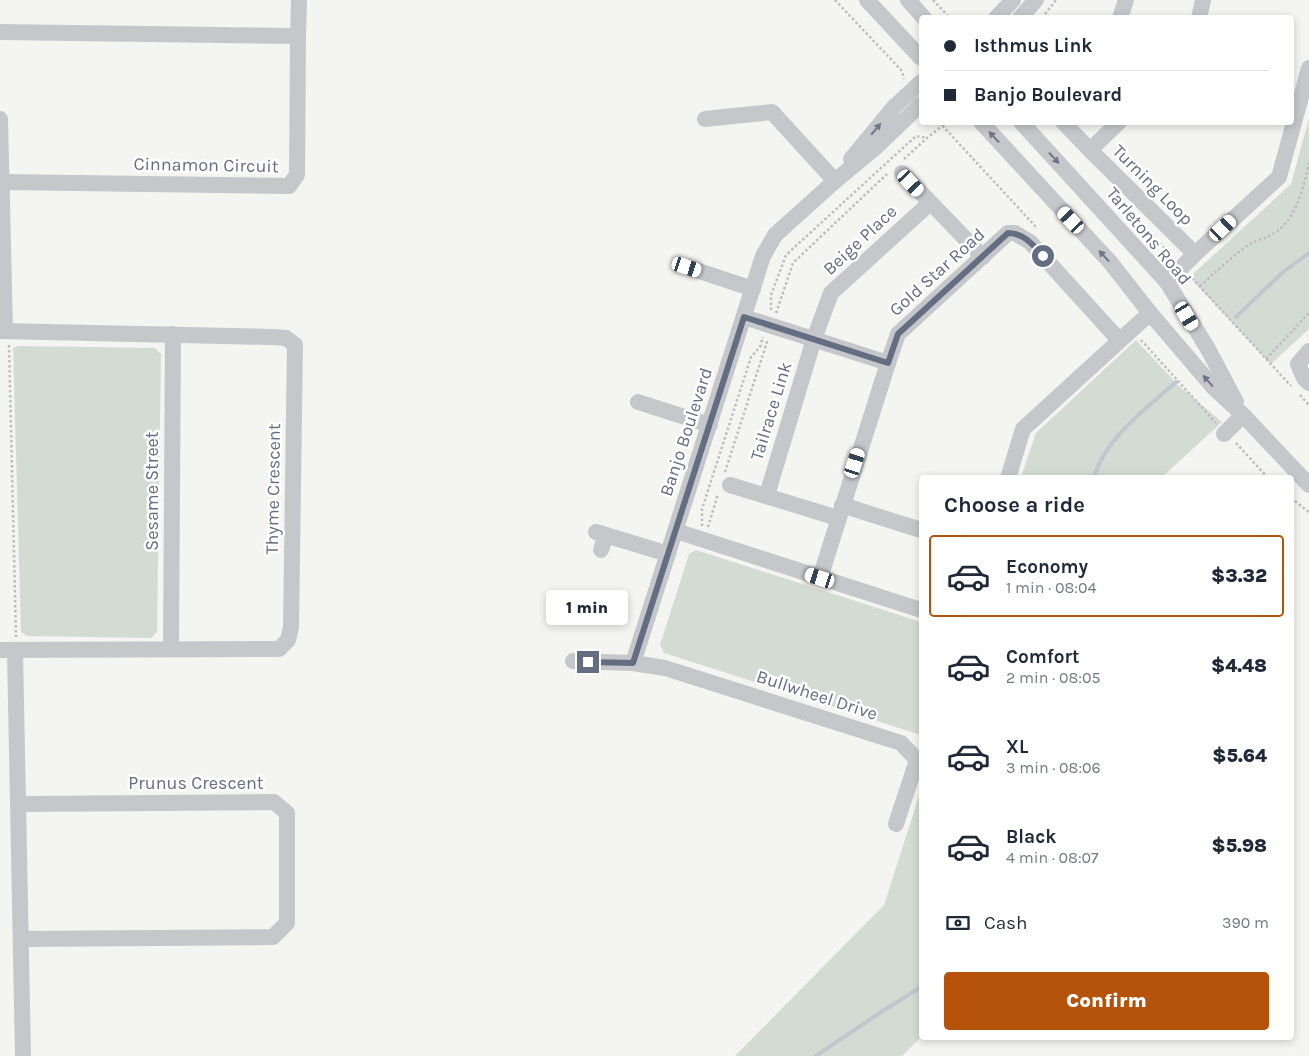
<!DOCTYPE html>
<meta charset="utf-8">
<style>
body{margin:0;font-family:Karla,sans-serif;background:#f6f6f7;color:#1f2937;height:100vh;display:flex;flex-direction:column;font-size:19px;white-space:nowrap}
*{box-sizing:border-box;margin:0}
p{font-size:16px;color:#747a83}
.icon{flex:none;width:28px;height:28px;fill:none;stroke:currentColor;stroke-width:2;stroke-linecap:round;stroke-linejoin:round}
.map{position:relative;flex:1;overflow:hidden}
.side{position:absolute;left:919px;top:475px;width:375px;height:565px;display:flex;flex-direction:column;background:#fff;border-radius:5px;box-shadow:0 2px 8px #0003}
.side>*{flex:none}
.guide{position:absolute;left:919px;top:15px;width:375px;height:110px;border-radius:5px;box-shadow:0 2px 8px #0003;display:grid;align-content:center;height:110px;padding:0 25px;background:#fff}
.end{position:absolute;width:22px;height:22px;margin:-11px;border:6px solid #636e82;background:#fff;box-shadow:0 0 0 2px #fff}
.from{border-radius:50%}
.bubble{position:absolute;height:35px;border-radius:5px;background:#fff;box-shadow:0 2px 8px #0003;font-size:16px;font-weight:800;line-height:35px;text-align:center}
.car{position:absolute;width:15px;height:30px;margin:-15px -8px;border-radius:6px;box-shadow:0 0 4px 1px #0007;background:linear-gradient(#fff 24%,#345 0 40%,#fff 0 76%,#345 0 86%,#fff 0)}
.guide b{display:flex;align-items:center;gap:18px;height:48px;font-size:19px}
.guide b+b{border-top:1px solid #e0e1e3}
.guide i{width:12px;height:12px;background:#1f2937}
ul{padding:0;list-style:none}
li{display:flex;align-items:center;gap:15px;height:82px;margin:0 10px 8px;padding:0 15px;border:2px solid transparent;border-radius:5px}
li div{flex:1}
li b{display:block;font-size:19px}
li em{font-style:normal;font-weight:800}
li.active{border-color:#b45309}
li>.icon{width:45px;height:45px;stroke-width:1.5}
h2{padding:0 25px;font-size:22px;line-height:60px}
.pay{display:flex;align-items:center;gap:12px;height:55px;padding:0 25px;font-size:19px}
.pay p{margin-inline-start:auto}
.cta{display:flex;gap:10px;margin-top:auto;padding:10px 25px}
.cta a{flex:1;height:58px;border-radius:5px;background:#b45309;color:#fff;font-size:20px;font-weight:800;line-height:58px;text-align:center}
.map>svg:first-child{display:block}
</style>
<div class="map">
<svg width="1309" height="1056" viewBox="0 0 1309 1056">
<rect width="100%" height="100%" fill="#f4f5f0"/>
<g fill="#d3dcd2">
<path d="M1309,118V329L1271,364L1194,282V273L1291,184Z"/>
<path d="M1136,340L1179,386L1222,422L1162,477H1021L1036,433Z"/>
<path d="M19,346L155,348L161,354L157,632L151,638L27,636L21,632L13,348Z"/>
<path d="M696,550L921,622V735L664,653L660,645L689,554Z"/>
<path d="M921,790V1037L902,1056H735L884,905Z"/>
</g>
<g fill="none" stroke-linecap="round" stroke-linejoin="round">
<g stroke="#c0c7ce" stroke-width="4">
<path d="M1236,317L1283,272L1309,253"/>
<path d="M1094,478C1104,439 1147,408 1176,382"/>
<path d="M816,1056L875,1016L921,987"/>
</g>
<g stroke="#bcbdc0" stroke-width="2.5" stroke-dasharray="2.5 2.5" stroke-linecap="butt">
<path d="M835,0L902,71L904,79"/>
<path d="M933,0L950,18"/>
<path d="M1042,18L1056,0"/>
<path d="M939,122L1037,228"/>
<path d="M904,159L927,138L947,122"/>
<path d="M1114,201L1132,213"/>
<path d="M1146,228L1173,257"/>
<path d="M1192,278L1291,386"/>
<path d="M1200,286C1214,274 1234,254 1250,244C1256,240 1264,239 1271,235C1296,222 1304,187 1309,162"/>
<path d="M771,310V295L786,255L916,136L927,138"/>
<path d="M776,313L793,263L887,174"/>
<path d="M1141,340L1216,423"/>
<path d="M9,345L16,637"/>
<path d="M1266,359L1309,313"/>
<path d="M1300,395L1309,405"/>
<path d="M1236,443L1268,478"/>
<path d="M725,472L768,339"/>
<path d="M1291,498L1309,512"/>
<path d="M702,526V509L751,357L760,347L763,337"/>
<path d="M708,527L718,494"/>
</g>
<g stroke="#c5c7cb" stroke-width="16">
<path d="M867,0L921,58"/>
<path d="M908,0L924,18"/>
<path d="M996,18L1013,0"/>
<path d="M1020,18L1036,0"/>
<path d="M1120,18L1126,0"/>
<path d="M1199,18L1203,0"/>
<path d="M0,32L298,36L297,175L289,186L1,182"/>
<path d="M298,36L299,0"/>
<path d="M0,119L5,331"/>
<path d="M705,119L772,112L835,181"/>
<path d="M981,122L1110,262L1150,313L1214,388L1243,415L1309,485"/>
<path d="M1021,122L1167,282L1208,349L1236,402"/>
<path d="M1063,122L1090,150"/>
<path d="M1119,122L1090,150L1195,254"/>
<path d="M851,159L894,107L921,82"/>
<path d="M902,173L983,257"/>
<path d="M687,267L753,289"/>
<path d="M1167,282L1195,254L1279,177L1309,68"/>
<path d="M744,317L888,363"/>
<path d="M0,331L273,337L286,338L295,345L291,627L288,640L279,649L0,650"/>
<path d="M1309,351L1298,364L1304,378L1309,383"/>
<path d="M638,402L710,425"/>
<path d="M1224,434L1243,415"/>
<path d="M1008,478L1023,429L1150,313"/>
<path d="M730,485L838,518"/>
<path d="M767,495L814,339L831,293L930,203"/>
<path d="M842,505L921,530"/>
<path d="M676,531L921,610"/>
<path d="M596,532L668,554"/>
<path d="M601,550L606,535"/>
<path d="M820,578L888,363L898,334L1008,233H1015L1030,242L1119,340"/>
<path d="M171,649L173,334"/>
<path d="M15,651L23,1056"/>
<path d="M573,661L633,663L763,256L775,235L835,181L876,147L921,104"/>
<path d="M633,663L665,668L901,743L917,760L896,824"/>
<path d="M19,804L274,802L287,813V923L273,937L21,939"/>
</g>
</g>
<defs><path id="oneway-solid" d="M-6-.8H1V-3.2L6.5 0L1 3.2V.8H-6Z" transform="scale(1.25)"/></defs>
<g fill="#6d7789">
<use href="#oneway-solid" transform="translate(876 129) rotate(-50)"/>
<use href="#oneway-solid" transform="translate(994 137) rotate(-133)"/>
<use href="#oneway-solid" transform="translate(1054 158) rotate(47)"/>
<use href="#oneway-solid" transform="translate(1104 256) rotate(-133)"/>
<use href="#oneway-solid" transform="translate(1208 381) rotate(-131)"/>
</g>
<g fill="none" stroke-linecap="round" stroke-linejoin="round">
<path stroke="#636e82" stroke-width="6" d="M588,662L633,663L744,317L888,363L898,334L1008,233C1024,233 1033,245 1043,256"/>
</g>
<g text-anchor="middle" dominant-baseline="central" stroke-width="5" stroke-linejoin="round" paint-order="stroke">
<g font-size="18" fill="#636e82" stroke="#fff">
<text transform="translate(206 165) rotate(1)">Cinnamon Circuit</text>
<text transform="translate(1153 185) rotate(45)">Turning Loop</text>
<text transform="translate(1149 236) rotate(50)">Tarletons Road</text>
<text transform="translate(860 240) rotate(-43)">Beige Place</text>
<text transform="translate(937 272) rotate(-42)">Gold Star Road</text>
<text transform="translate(771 411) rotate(-73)">Tailrace Link</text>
<text transform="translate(686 432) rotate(-72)">Banjo Boulevard</text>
<text transform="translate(273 489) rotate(-89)">Thyme Crescent</text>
<text transform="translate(152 491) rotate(-90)">Sesame Street</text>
<text transform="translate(817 695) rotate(18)">Bullwheel Drive</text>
<text x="196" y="783">Prunus Crescent</text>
</g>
</g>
</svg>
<i class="end from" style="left:1043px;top:256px"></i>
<i class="end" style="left:588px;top:662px"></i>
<div class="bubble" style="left:546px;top:590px;width:82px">1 min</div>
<i class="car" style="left:911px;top:183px;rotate:137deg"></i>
<i class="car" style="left:1071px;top:220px;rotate:317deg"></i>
<i class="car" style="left:1223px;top:228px;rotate:47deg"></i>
<i class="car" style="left:687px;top:267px;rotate:108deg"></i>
<i class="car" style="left:1187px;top:316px;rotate:149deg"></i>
<i class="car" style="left:855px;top:463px;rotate:18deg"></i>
<i class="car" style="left:820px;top:578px;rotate:288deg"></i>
<div class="guide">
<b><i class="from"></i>Isthmus Link</b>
<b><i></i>Banjo Boulevard</b>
</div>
<section class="side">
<h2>Choose a ride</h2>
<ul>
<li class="active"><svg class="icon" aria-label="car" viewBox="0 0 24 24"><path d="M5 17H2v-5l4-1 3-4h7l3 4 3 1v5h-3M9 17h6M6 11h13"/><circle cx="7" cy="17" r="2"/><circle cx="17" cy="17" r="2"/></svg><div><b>Economy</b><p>1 min · 08:04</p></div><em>$3.32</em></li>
<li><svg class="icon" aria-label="car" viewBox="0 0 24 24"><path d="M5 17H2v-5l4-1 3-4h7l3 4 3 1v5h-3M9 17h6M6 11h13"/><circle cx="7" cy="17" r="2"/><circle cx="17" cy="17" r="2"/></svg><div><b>Comfort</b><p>2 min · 08:05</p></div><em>$4.48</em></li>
<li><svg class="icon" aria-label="car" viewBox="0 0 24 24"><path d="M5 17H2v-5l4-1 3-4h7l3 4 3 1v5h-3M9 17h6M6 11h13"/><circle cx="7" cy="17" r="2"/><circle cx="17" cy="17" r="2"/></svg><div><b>XL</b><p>3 min · 08:06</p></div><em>$5.64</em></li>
<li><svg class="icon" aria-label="car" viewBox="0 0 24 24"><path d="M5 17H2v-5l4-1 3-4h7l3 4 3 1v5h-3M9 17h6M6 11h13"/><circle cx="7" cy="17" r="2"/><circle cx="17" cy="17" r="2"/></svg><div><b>Black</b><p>4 min · 08:07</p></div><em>$5.98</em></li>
</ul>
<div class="pay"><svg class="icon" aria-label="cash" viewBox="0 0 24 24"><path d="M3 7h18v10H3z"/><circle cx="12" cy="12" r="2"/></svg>Cash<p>390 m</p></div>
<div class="cta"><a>Confirm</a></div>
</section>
</div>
